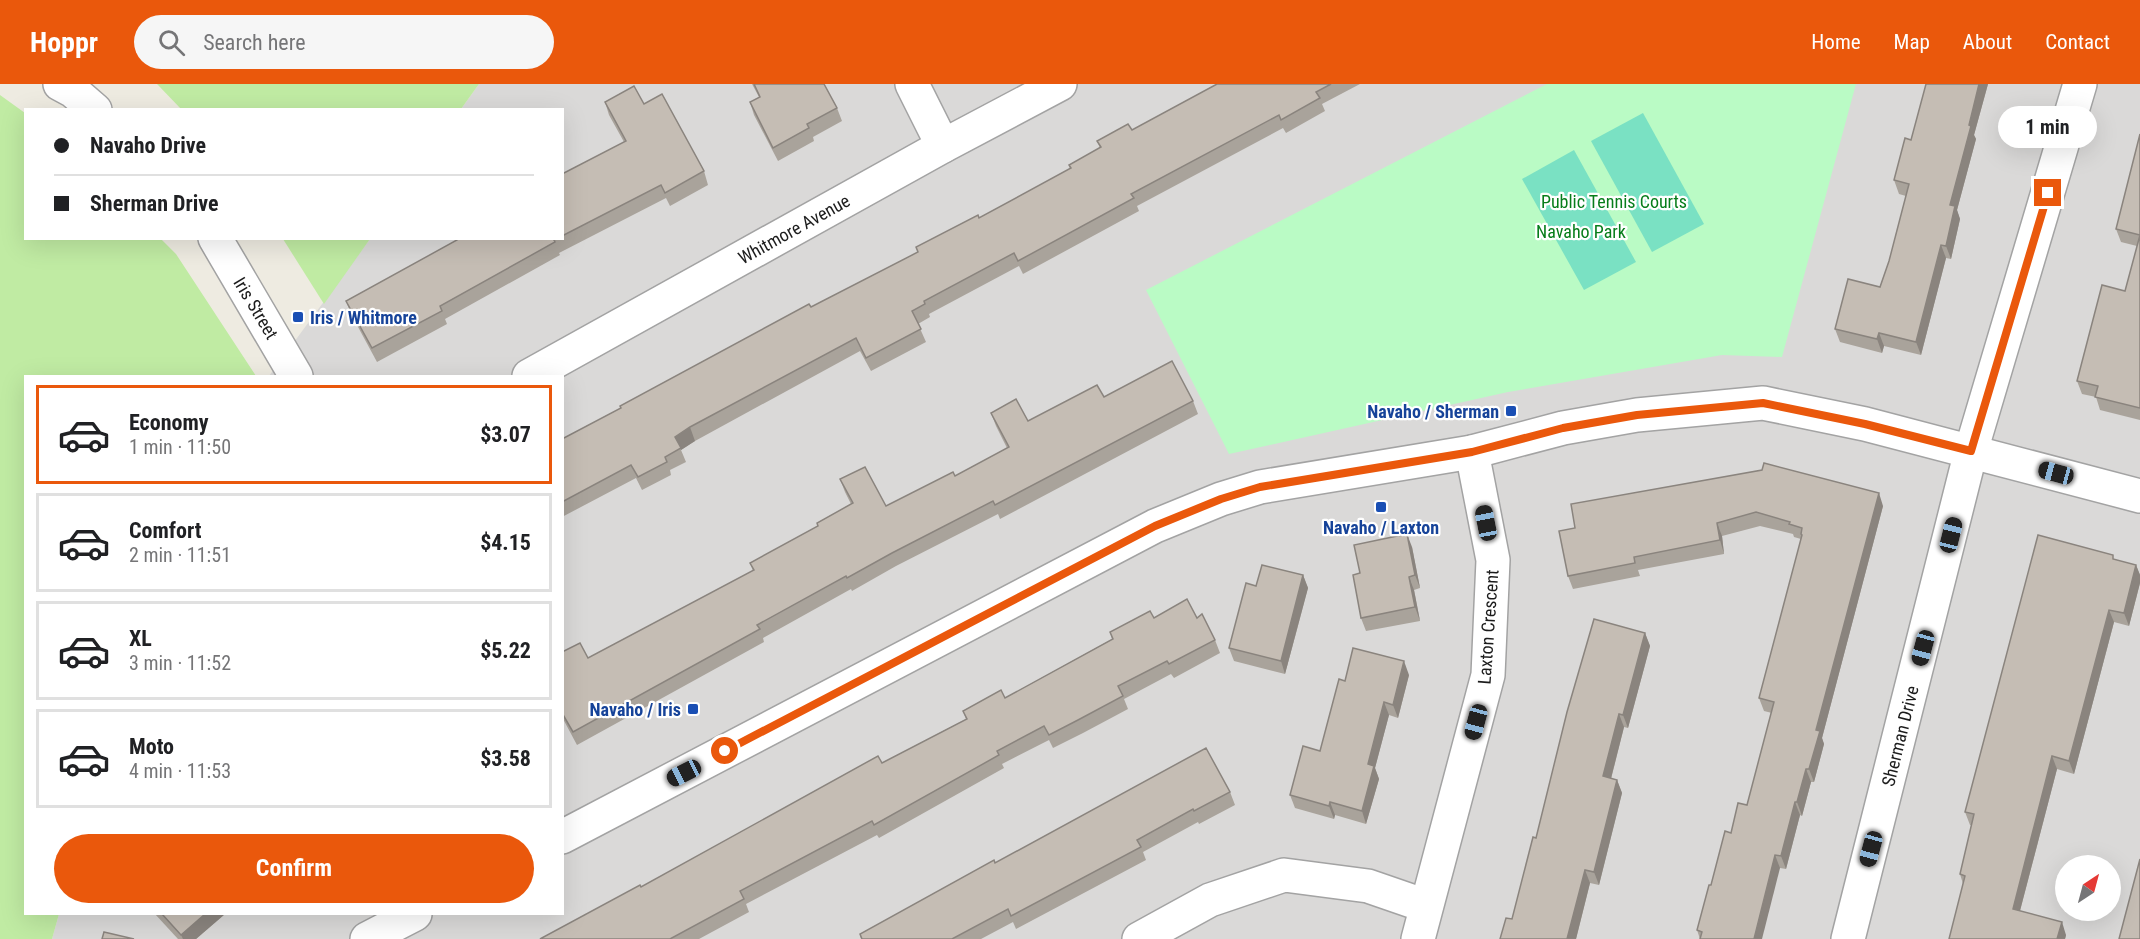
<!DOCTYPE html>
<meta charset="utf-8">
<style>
body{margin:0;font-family:"Roboto Condensed",sans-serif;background:#f6f6f6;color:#202124;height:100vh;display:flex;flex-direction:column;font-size:22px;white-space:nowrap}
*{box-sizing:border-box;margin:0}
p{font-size:20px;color:#757577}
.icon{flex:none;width:33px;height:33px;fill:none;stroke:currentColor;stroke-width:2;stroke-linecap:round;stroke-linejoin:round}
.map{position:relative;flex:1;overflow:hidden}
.side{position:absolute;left:24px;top:291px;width:540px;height:540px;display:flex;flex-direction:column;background:#fff;border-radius:0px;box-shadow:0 6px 24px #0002}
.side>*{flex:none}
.guide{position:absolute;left:24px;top:24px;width:540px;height:132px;border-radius:0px;box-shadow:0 6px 24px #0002;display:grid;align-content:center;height:132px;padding:0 30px;background:#fff}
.needle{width:39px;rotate:36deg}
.fabs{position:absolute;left:2055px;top:771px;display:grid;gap:12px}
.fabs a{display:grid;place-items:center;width:66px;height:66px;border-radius:50%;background:#fff;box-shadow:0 6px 24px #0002;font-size:30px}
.end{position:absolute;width:27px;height:27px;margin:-14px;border:8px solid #ea580c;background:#fff;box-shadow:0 0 0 3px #fff}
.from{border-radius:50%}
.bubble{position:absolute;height:42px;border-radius:21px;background:#fff;box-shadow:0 6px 24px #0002;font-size:20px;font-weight:700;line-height:42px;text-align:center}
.car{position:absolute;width:18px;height:36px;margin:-18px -9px;border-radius:8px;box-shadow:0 0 4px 2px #0007;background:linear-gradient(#222 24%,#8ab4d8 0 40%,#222 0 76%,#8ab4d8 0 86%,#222 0)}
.guide b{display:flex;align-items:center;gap:21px;height:57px;font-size:22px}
.guide b+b{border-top:2px solid #e0e0e0}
.guide i{width:15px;height:15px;background:#202124}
ul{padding:10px 0 0;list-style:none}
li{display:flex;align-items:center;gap:18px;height:99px;margin:0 12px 9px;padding:0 18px;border:3px solid #e0e0e0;border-radius:0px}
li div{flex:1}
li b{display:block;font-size:22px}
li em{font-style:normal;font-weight:700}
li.active{border-color:#ea580c}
li>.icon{width:54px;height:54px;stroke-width:1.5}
.action{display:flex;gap:12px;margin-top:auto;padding:12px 30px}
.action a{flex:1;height:69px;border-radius:36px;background:#ea580c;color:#fff;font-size:24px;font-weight:700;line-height:69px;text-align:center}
header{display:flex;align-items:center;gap:36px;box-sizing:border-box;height:84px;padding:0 30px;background:#ea580c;color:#fff}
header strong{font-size:28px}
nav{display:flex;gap:33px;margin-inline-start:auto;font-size:21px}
.search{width:420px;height:54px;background:#f6f6f6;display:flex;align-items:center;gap:15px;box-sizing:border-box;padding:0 21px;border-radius:33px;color:#757577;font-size:22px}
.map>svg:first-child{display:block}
</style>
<header>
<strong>Hoppr</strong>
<div class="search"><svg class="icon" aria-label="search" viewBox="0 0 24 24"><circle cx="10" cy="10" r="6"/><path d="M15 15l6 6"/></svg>Search here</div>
<nav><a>Home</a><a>Map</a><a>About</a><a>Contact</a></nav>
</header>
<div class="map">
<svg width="2140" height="855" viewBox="0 0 2140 855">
<rect width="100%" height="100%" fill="#eeebe1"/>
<path fill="#dad9d8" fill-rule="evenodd" d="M479,0H2140V855H52L59,830H562V292H269L370,155L562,154V26L461,25ZM2066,782H2110V826H2066Z"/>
<g fill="#c0eba3">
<path d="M157,0H479L461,25L182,26Z"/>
<path d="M0,11L25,29L26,154L161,155L176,170L256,292H26V830H59L52,855H0Z"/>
<path d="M283,155H370L324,220Z"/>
</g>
<path fill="#bafbc5" d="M1547,0H1856L1782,273L1722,271L1508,308L1229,370L1146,206Z"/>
<g fill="#7ae1c3">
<path d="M1643,29L1704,140L1652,168L1591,57Z"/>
<path d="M1574,66L1636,178L1584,206L1522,95Z"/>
</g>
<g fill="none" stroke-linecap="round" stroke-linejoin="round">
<g stroke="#a3a3a3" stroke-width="36">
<g id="minor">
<path d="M60,0L73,7L95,26"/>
<path d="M912,0L943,62"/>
<path d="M215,154L296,292"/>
<path d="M529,292L943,62L1060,0"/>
<path d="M562,753L1155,442L1221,415L1260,403L1472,368L1563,344L1637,331L1763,319L1865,340L2140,412"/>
<path d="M367,855L415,830"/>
<path d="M1139,855L1210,816L1284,791L1368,802L1426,822"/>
<path d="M1418,855L1488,591L1493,476L1472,368"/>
<path d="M1848,855L1971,367L2080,0"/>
</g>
</g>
<use href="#minor" stroke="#fff" stroke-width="33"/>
</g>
<g fill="#a9a39b">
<path d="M752,0H824L837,24L842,37L813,53L814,57L778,77L754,31L750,18L759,13Z"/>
<path d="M1217,0H1360L1322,20L1325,27L1286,49L1283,44L1137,122L1139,127L1023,190L1019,182L929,230L930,233L918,240L926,258L871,287L860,267L695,357L681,366L686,378L670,386L671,391L642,406L636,394L562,433V355L811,223L918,168L916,163L979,134L1070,85L1069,81L1100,64L1097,57L1132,46Z"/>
<path d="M1926,0H1988L1974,51L1976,55L1957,126L1960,135L1951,175L1946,174L1921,271L1884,262L1882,269L1840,258L1835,245L1880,203L1889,177L1906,112L1899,110L1894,96L1911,56Z"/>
<path d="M605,18L644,20L704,87L708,101L670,122L666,114L559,169L560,171L445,235L447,240L377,278L351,230L346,217L456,157V154H562V90L624,58L609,31Z"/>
<path d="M2140,50V336L2100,326L2096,313L2082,310L2077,297L2125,207L2137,162L2121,158L2116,145Z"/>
<path d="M1104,313L1193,317L1198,330L1000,435L998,430L896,482L852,507L851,505L763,554L764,558L577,661L562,633V568L588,574L753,487L750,479L818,442L817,439L851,420L845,408L840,395L886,422L955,392L1007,364L996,342L991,329L1028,337Z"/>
<path d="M1571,420L1883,422L1822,654L1824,660L1814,698H1811L1802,732L1800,731L1786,785L1780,784L1700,855L1697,846L1711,801L1731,749L1747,721L1772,629L1764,627L1759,614L1801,455L1794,453L1793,450L1760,442L1722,452L1724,470L1638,486L1640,492L1573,505L1568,492L1575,444Z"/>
<path d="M1412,463L1420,504L1414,506L1420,537L1366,547L1361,534L1360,489Z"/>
<path d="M2115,476L2136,481L2140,491V499L2129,542L2114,538L2074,690L2057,685L2020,827L2066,851L2065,855H1949L1963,800L1960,790L1972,741H1970L1965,728Z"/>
<path d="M1303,491L1308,504L1285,590L1234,577L1229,564L1256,502Z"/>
<path d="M1154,534H1197L1215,556L1220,569L1174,594L1171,590L1124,615L1128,625L1083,649L1053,664L1049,656L1002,680L1004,684L879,754L877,751L746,820L749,828L699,855H540L882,679L966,635L963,627L1005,614L1112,555L1110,548Z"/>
<path d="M1645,549L1650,562L1628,644L1624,643L1611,695L1617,696L1622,709L1599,801L1590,799L1576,855H1500L1512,835L1536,754Z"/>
<path d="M1409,591L1398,634L1389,631L1375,684L1379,695L1366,740L1335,731L1334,735L1295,724L1290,711L1320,667L1345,597Z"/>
<path d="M1230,708L1235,721L1199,740L1198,738L1143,768L1146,776L1016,845L1013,838L981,855H861L860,850L995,779Z"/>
<path d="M155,830H225L196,855H178Z"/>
</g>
<g fill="#8a847e">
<path d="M1979,0H1988L1974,51L1976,55L1957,126L1960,135L1951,175L1946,162L1950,121Z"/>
<path d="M1941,161L1946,174L1921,271L1916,258Z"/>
<path d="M1879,249L1884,262L1882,269L1877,255Z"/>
<path d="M690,343L695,357L681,366L675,353Z"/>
<path d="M1879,409L1883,422L1822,654L1824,660L1814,698L1809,685L1816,646Z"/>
<path d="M1717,439L1722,452L1724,470L1720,456Z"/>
<path d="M1407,450L1412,463L1420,504L1415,491Z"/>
<path d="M2136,481L2140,491V499L2129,542L2124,529Z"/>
<path d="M1303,491L1308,504L1285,590L1281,577Z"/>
<path d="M1409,493L1414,506L1420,537L1415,523Z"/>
<path d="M2109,526L2114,538L2074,690L2069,677Z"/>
<path d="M1645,549L1650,562L1628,644L1623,631Z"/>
<path d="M1404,577L1409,591L1398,634L1393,621Z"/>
<path d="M1384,618L1389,631L1375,684L1379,695L1366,740L1362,727L1368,680Z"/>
<path d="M1619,630L1624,643L1608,706L1603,692Z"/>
<path d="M2052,672L2057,685L2017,838L2013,825Z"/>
<path d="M1806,685L1811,698L1802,732L1797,718Z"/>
<path d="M1617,696L1622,709L1599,801L1594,788Z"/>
<path d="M1330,718L1335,731L1334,735L1329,722Z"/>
<path d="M1795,718L1800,731L1786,785L1781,772Z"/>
<path d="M1775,771L1780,784L1762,855H1754Z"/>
<path d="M1585,786L1590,799L1576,855H1567Z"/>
<path d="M205,830H225L196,855H183L181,851Z"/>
<path d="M2062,838L2066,851L2065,855H2057Z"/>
</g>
<g fill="#c5bdb4" stroke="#8a847e" stroke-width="1.5">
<path d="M754,0H824L837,24L807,40L809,44L773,64L750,18L760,13Z"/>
<path d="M1217,0H1331L1316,8L1320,14L1281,36L1279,31L1131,110L1134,114L1018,177L1014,169L924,217L925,220L912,227L921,245L866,274L856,254L690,343L675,353L681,364L665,373L667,378L638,393L631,381L562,418V355L621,324L620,322L809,220L811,223L918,168L916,163L978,131L979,134L1071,84L1069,81L1101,63L1097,57L1128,40L1132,46Z"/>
<path d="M1926,0H1979L1969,41L1971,42L1950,121L1955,122L1946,162L1941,161L1916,258L1879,249L1877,255L1835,245L1848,195L1880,203L1889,177L1909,100L1894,96L1905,54L1911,56Z"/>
<path d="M634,2L644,20L662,10L704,87L665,109L661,101L562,152V90L626,57L605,18Z"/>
<path d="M2140,50V324L2095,313L2098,302L2077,297L2102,201L2125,207L2140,151L2116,145Z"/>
<path d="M456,154H558L554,156L555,158L440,222L442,227L372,264L346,217L457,156Z"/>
<path d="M1172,277L1193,317L995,421L993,417L892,469L847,494L846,492L757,541L760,545L573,648L562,629V568L580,559L588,574L754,486L750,479L818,442L817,439L853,419L840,395L865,383L886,422L953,388L955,392L1009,363L991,329L1016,315L1028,337L1097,301L1104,313Z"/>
<path d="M1764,379L1879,409L1816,646L1820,647L1809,685H1806L1797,718H1795L1781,772L1775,771L1754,855H1700L1702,848L1697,846L1709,801H1711L1725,747L1731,749L1738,719L1747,721L1774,618L1759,614L1802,451L1801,450L1802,444L1789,440L1790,438L1756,428L1717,439L1720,456L1634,473L1635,479L1568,492L1559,447L1575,444L1571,420L1762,386Z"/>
<path d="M1407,450L1415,491L1409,493L1415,523L1361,534L1353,491L1360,489L1354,461Z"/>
<path d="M2038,451L2113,471V475L2136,481L2124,529L2109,526L2069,677L2052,672L2013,825L2062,838L2057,855H1949L1965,792L1960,790L1974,730L1965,728Z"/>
<path d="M1262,481L1303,491L1281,577L1229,564L1246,499L1256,502Z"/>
<path d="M1187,515L1197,534L1202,530L1215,556L1169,580L1167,577L1118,602L1123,612L1078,636L1049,651L1044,642L997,667L999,671L874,741L872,737L740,807L744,815L670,855H540L640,801L641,803L878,672L882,679L967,635L963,627L1001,606L1005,614L1113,555L1110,548L1150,527L1154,534Z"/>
<path d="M1594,535L1645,549L1623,631L1619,630L1603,692L1617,696L1594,788L1585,786L1567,855H1500L1506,834L1512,835L1533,753L1536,754L1567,628Z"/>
<path d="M1353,564L1404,577L1393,621L1384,618L1368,680L1374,682L1362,727L1330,718L1329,722L1290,711L1303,662L1320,667L1339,595L1345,597Z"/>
<path d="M1206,664L1230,708L1194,727L1193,725L1137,756L1141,763L1011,832L1008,825L952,855H862L860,850L994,776L995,779Z"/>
<path d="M2140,775V855H2119Z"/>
<path d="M162,830H205L181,851Z"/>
<path d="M104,848L134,855H102Z"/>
</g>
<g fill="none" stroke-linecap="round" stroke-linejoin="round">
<path stroke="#ea580c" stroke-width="8" d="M725,667L1155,442L1221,415L1260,403L1472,368L1563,344L1637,331L1763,319L1865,340L1971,367L2048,109"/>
</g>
<g fill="#1a4fb4" stroke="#fff" stroke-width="2">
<rect x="292" y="227" width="12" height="12" rx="3"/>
<rect x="1505" y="321" width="12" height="12" rx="3"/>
<rect x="1375" y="417" width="12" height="12" rx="3"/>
<rect x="687" y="619" width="12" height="12" rx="3"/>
</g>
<g text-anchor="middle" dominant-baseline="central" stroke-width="4.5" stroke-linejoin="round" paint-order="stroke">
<g font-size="18" fill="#077d1b" stroke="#fff">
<text x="1614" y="117">Public Tennis Courts</text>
<text x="1581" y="147">Navaho Park</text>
</g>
<g font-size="18" fill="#1c1c1c" stroke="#fff">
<text transform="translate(794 145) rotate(-29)">Whitmore Avenue</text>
<text transform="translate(256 224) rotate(59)">Iris Street</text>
<text transform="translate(1488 543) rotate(-86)">Laxton Crescent</text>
<text transform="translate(1900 652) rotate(-76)">Sherman Drive</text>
</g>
<g font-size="18" font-weight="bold" fill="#164399" stroke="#fff" text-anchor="end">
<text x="310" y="233" text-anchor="start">Iris / Whitmore</text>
<text x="1499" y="327">Navaho / Sherman</text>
<text x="1381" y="443" text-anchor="middle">Navaho / Laxton</text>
<text x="681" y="625">Navaho / Iris</text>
</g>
</g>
</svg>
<div class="fabs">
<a><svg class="needle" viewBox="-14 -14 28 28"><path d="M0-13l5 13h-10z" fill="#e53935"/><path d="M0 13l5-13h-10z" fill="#757577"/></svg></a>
</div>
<i class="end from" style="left:725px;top:667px"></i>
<i class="end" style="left:2048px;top:109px"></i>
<div class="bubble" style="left:1998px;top:22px;width:99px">1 min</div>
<i class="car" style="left:2056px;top:389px;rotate:285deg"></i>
<i class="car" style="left:1486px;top:439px;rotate:349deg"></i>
<i class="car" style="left:1951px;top:451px;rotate:14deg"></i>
<i class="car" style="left:1923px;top:564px;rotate:195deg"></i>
<i class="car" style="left:1476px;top:638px;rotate:195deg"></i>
<i class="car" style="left:684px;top:689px;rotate:243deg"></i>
<i class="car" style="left:1871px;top:765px;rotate:195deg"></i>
<div class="guide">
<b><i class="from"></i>Navaho Drive</b>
<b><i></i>Sherman Drive</b>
</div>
<section class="side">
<ul>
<li class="active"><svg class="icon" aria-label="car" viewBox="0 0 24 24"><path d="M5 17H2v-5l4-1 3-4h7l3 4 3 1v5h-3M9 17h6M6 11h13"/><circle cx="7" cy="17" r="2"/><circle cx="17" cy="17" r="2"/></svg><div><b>Economy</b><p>1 min · 11:50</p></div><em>$3.07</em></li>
<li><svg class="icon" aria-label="car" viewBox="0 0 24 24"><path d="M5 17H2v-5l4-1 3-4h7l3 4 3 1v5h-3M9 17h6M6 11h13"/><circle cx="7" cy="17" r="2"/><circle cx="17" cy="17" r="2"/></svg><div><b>Comfort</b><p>2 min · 11:51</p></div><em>$4.15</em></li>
<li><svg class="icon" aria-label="car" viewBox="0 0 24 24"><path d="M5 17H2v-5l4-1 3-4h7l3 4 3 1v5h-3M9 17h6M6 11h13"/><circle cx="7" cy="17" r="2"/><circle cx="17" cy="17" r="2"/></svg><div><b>XL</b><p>3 min · 11:52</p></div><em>$5.22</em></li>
<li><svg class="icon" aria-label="car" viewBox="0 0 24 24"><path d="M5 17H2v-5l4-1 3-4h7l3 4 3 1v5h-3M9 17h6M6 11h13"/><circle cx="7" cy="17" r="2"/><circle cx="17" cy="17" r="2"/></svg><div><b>Moto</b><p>4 min · 11:53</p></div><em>$3.58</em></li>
</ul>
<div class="action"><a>Confirm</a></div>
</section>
</div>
